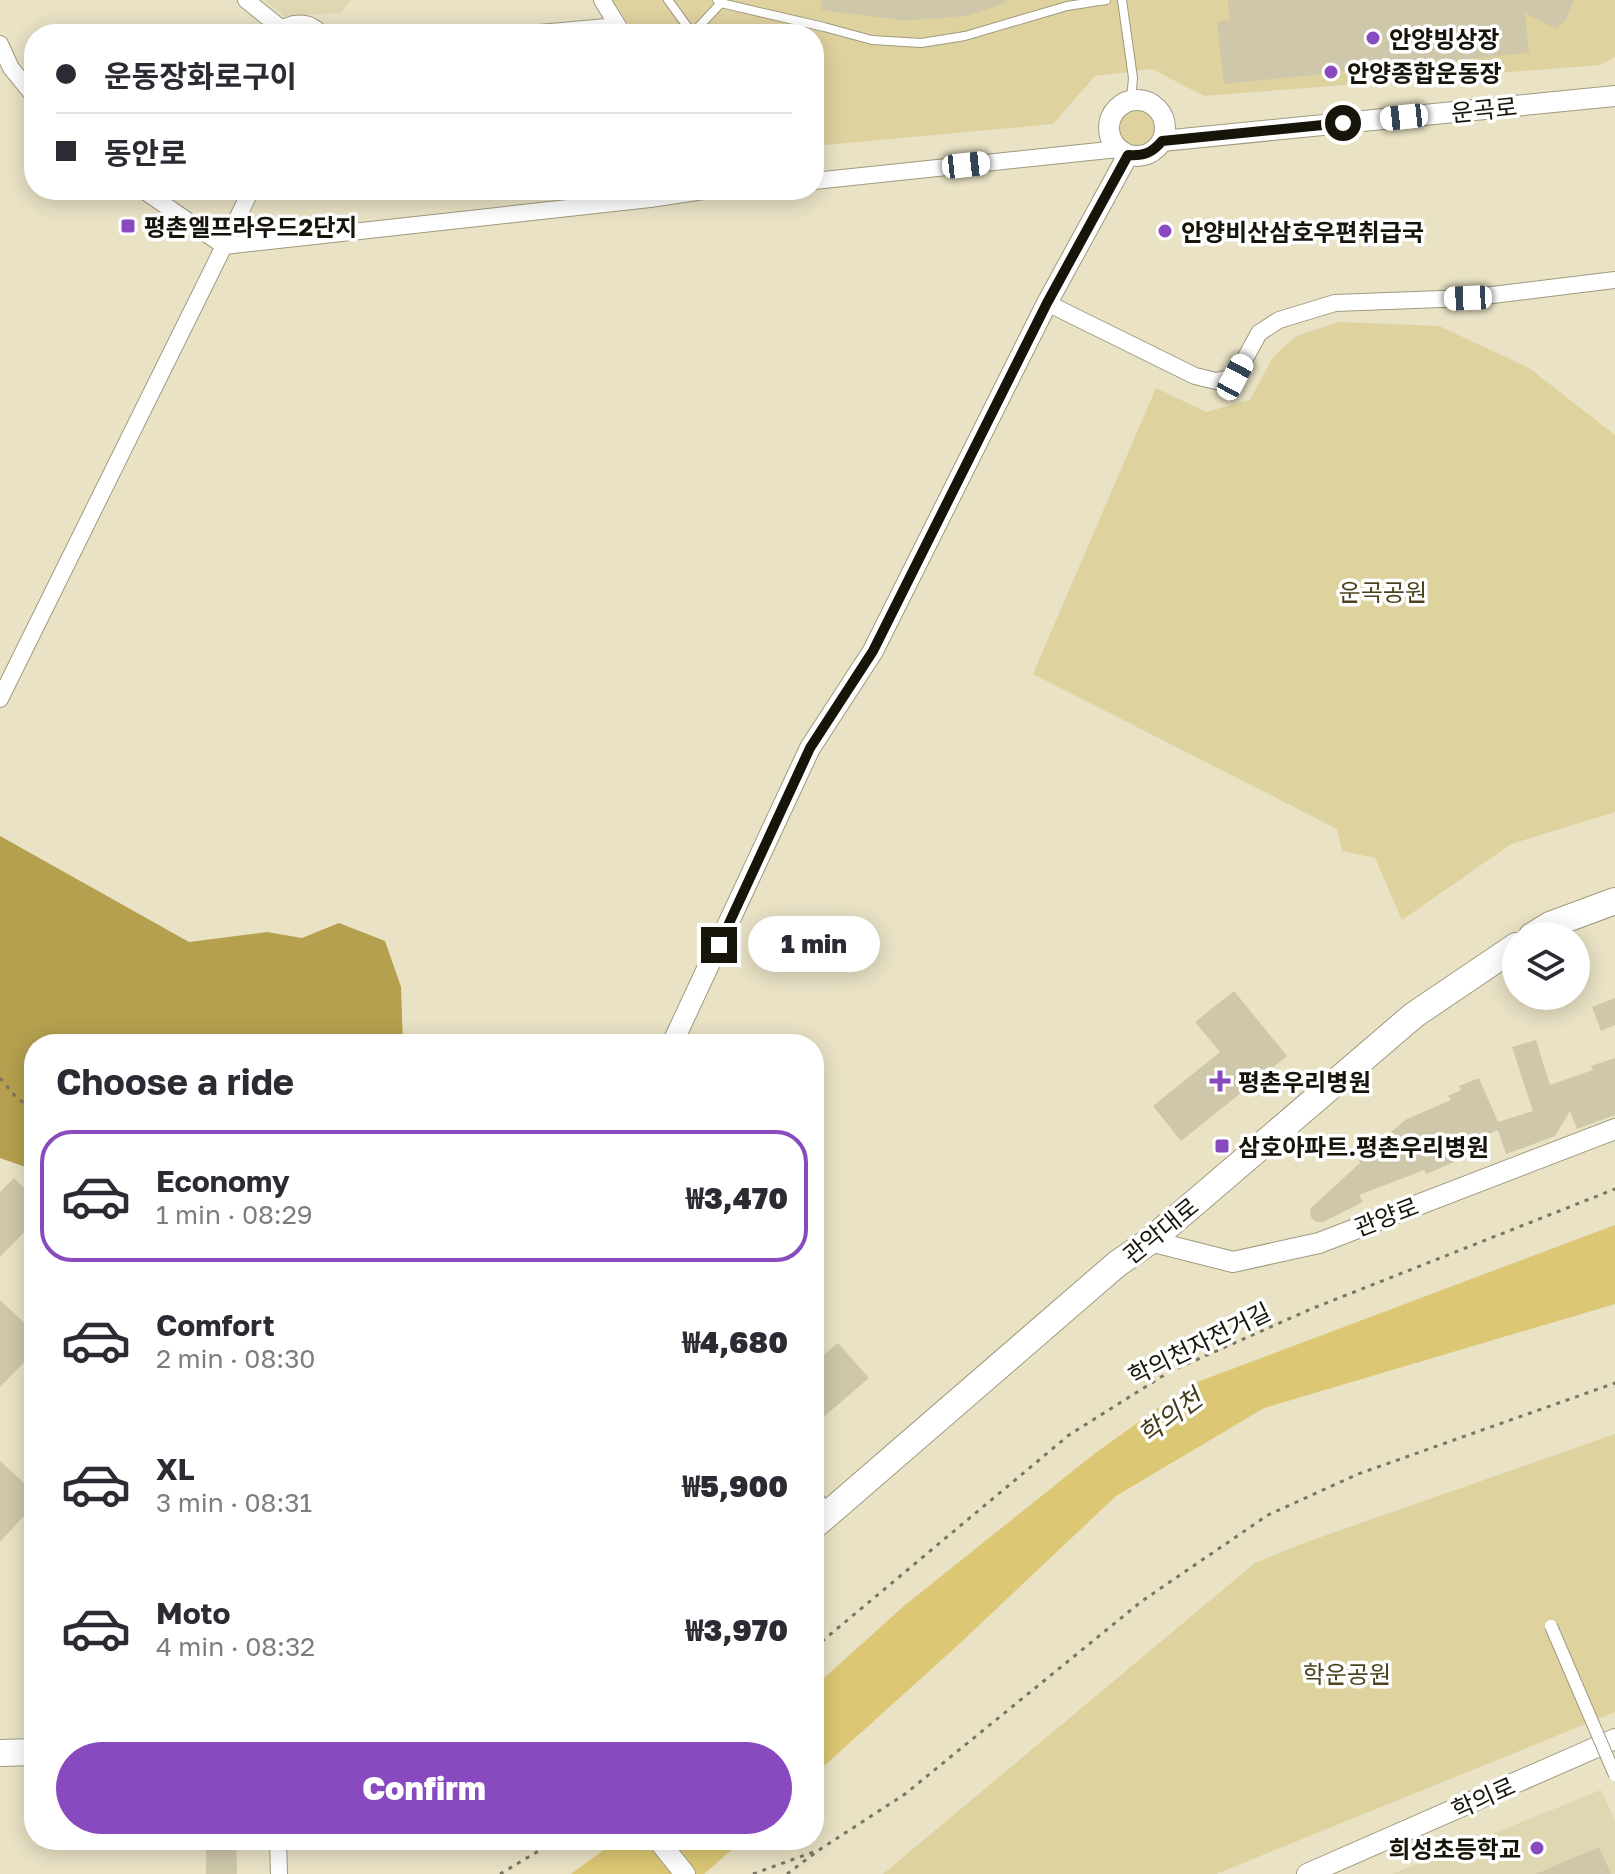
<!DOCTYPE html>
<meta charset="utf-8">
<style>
body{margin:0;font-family:"Golos Text","Noto Sans KR",sans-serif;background:#f2f2f3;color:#2b2b33;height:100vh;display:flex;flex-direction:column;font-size:30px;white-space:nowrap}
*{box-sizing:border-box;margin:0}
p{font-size:26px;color:#7c7c81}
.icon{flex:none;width:44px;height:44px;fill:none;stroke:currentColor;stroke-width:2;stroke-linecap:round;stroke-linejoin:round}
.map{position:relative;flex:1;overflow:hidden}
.details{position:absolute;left:24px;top:1034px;width:800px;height:816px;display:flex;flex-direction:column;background:#fff;border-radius:32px;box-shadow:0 4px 20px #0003}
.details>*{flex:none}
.guide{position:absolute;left:24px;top:24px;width:800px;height:176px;border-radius:32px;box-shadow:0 4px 20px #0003;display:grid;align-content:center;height:176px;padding:0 32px;background:#fff}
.controls{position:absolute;left:1502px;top:922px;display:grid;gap:16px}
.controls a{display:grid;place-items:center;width:88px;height:88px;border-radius:50%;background:#fff;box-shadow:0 4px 20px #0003;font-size:40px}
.end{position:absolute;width:36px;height:36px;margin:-18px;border:10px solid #17140a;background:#fff;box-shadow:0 0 0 4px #fff}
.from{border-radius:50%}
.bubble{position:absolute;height:56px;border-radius:28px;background:#fff;box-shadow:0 4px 20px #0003;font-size:26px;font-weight:800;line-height:56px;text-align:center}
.car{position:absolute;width:24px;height:48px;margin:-24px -12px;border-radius:10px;box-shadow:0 0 6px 2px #0007;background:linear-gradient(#fff 24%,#345 0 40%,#fff 0 76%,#345 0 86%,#fff 0)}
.guide b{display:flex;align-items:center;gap:28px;height:76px;font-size:30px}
.guide b+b{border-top:2px solid #e1e1e2}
.guide i{width:20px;height:20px;background:#2b2b33}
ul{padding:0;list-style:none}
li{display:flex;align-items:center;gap:24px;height:132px;margin:0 16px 12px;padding:0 16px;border:4px solid transparent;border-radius:32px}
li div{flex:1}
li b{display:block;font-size:30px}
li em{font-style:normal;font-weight:800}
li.on{border-color:#894abf}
li>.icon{width:72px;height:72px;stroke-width:1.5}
h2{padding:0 32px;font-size:36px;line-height:96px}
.button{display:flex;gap:16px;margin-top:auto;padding:16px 32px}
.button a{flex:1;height:92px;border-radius:48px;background:#894abf;color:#fff;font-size:32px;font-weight:800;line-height:92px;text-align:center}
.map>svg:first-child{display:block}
</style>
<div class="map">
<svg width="1615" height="1874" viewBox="0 0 1615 1874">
<rect width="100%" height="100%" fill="#e9e2c5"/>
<g fill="#dfd6b2">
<path d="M264,0H351L341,13L284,16Z"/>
<path d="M1601,1790L1615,1821V1874H1392Z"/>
</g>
<g fill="#ded29f">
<path d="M612,0H1615V57L1600,65L1204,96L1152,69L1095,76L1053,124L814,146V34H632V29Z"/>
<circle cx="1137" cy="128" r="17"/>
<path d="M1339,322L1439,326L1529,368L1615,435V812L1511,844L1402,920L1375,858L1342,851L1337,829L1033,674L1156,388L1206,412L1250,400L1273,357L1296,336Z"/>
<path d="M1615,1434V1712L1216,1874H883L1255,1563L1301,1544Z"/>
</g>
<path fill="#b4a04e" d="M0,836L189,942L267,932L302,938L339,923L385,941L401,987L403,1044H34V1170L0,1158Z"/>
<g fill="#dbc774">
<path d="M1615,1225V1304L1264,1408L1116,1496L957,1646L814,1775V1687L904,1606L1094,1454L1192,1384Z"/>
<path d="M617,1840H743L704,1874H571Z"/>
</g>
<g fill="#cec7aa">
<path d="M822,0H1005V3L969,15L936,19L901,20L821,10Z"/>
<path d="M1228,0H1574L1566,20L1556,29L1525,13L1529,53L1224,84L1217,22L1230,20Z"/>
<path d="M1234,991L1287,1056L1181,1141L1153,1106L1220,1052L1195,1022Z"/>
<path d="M1615,998V1025L1601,1031L1592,1007Z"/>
<path d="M1536,1040L1550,1085L1593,1070L1591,1066L1615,1058V1115L1577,1129L1570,1111L1555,1136L1506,1154L1498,1130L1459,1147L1464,1158L1426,1174L1424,1170L1359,1195L1363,1202L1323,1222H1317L1312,1219L1310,1214L1311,1208L1360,1163L1359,1160L1405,1120L1451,1100L1448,1096L1461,1090L1459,1086L1479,1078L1498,1122L1533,1111L1512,1047Z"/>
<path d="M14,1178L34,1198V1222L0,1257V1192Z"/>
<path d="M0,1300L34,1332V1352L0,1387Z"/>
<path d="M838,1343L869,1378L814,1425V1363Z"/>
<path d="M0,1461L34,1492V1505L0,1542Z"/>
<path d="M206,1840H236L237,1874H206Z"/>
<path d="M1599,1847L1611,1874H1536Z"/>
</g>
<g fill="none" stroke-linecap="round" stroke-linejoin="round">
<g stroke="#a09a7e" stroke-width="10">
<g id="service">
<path d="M668,0L692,33"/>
<path d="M717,0L721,3L824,27L872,40L921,43L965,36L1067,6L1106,0"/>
<path d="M1122,0L1133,78L1131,99"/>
<path d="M692,34L721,3"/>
</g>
</g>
<g stroke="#a09a7e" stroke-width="18">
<g id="minor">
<path d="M246,0L282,29"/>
<path d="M602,0L618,26L619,34"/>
<path d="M277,34C290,20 309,20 321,34"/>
<path d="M528,34L618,26"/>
<path d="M0,44L11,68L34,96"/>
<path d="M814,181L1118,149"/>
<path d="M648,190L650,199L710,190"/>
<path d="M224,246L650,199"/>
<path d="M224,246L251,190"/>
<path d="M1047,303L1195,376L1216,381L1235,377L1259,333L1279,320L1335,303L1468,298L1615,280"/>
<path d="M0,699L224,246L143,190"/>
<path d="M814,1497L827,1514"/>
<path d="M278,1840L279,1874"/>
</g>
</g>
<g stroke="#a09a7e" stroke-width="22">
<g id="tertiary">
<circle cx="1137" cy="128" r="28"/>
<path d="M1162,141L1615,96"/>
<path d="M672,1044L810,748L873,651L1047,303L1128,155"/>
<path d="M1150,1241L1233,1262L1319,1243L1615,1129"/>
<path d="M658,1840L685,1874"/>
<path d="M1307,1874L1615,1739"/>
</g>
</g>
<g stroke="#a09a7e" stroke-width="28">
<g id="primary">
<path d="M1532,936L1550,925L1615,901"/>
<path d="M814,1526L1117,1264L1150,1241L1414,1015L1516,946"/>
<path d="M0,1753L34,1752"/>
</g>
</g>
<g stroke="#7b7663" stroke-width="3" stroke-dasharray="4 6" stroke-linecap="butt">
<path d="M0,1078L16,1097L34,1111"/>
<path d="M814,1648L1069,1435L1169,1372L1311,1309L1615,1189"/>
<path d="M500,1874L557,1840"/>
<path d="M753,1874L816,1851"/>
<path d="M787,1874L819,1850L905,1794L1142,1601L1268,1515L1358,1474L1615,1383"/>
</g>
<use href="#service" stroke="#fff" stroke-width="8"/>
<use href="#minor" stroke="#fff" stroke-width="16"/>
<use href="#tertiary" stroke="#fff" stroke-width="20"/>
<use href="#primary" stroke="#fff" stroke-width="26"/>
<g stroke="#a09a7e" stroke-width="14" stroke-linecap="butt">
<path id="pedestrian-bridge" d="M1551,1626L1615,1775"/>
</g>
<use href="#pedestrian-bridge" stroke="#fff" stroke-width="12"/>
</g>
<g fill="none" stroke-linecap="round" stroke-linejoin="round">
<path stroke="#17140a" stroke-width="10" d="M719,945L810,748L873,651L1047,303L1128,155C1144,156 1152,153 1162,141L1343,123"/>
</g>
<g fill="#894abf" stroke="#fff" stroke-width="3">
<circle cx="1373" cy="38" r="8"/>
<circle cx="1331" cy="72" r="8"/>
<rect x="120" y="218" width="16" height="16" rx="4"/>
<circle cx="1165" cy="231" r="8"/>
<path d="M1216 1069h8v8h8v8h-8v8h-8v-8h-8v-8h8z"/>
<rect x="1214" y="1138" width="16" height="16" rx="4"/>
<circle cx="1537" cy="1848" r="8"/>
</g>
<g text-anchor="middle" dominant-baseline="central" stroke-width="7" stroke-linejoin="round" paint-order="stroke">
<g font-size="24" font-weight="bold" fill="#17140a" stroke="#fff" text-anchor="start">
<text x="1389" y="38">안양빙상장</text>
<text x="1347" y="72">안양종합운동장</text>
<text x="144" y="226">평촌엘프라우드2단지</text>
<text x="1181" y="231">안양비산삼호우편취급국</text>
<text x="1238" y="1081">평촌우리병원</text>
<text x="1238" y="1146">삼호아파트.평촌우리병원</text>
<text x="1521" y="1848" text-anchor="end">희성초등학교</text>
</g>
<g font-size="24" fill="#17140a" stroke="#fff">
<text transform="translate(1484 109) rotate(-6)">운곡로</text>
<text transform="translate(1386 1216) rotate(-21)">관양로</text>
<text transform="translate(1160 1230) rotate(-39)">관악대로</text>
<text transform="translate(1199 1343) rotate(-26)">학의천자전거길</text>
<text transform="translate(1483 1797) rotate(-24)">학의로</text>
</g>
<g font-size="24" fill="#4b431f" stroke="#fff">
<text x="1383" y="591">운곡공원</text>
<text x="1347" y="1673">학운공원</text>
</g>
<g font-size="26" font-style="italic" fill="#443b17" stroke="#fff">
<text transform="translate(1170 1416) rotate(-37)">학의천</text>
</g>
</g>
</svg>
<div class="controls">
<a><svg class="icon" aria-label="layers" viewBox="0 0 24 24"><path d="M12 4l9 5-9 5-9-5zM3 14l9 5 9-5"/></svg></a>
</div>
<i class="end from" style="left:1343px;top:123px"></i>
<i class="end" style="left:719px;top:945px"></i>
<div class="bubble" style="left:748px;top:916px;width:132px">1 min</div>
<i class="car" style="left:1404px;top:117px;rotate:264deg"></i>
<i class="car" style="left:966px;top:165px;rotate:84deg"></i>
<i class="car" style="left:1468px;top:298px;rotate:268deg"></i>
<i class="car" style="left:1235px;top:377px;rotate:28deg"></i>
<div class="guide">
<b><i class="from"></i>운동장화로구이</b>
<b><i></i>동안로</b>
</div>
<section class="details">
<h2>Choose a ride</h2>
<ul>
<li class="on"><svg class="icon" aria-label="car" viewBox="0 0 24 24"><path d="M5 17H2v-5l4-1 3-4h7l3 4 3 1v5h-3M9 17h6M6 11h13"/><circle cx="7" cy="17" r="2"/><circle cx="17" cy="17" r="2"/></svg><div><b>Economy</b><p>1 min · 08:29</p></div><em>₩3,470</em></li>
<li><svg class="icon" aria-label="car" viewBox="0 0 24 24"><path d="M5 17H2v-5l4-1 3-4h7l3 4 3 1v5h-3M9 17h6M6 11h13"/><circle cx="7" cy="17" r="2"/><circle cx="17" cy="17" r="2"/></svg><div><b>Comfort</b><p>2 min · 08:30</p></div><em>₩4,680</em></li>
<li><svg class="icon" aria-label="car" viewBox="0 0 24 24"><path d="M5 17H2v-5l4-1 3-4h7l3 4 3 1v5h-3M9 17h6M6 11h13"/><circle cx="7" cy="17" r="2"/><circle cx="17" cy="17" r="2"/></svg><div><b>XL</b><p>3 min · 08:31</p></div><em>₩5,900</em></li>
<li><svg class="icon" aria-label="car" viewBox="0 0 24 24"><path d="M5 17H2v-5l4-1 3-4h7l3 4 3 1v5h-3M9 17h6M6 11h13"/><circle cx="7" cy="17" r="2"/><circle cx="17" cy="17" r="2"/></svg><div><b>Moto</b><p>4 min · 08:32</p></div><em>₩3,970</em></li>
</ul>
<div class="button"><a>Confirm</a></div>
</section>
</div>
